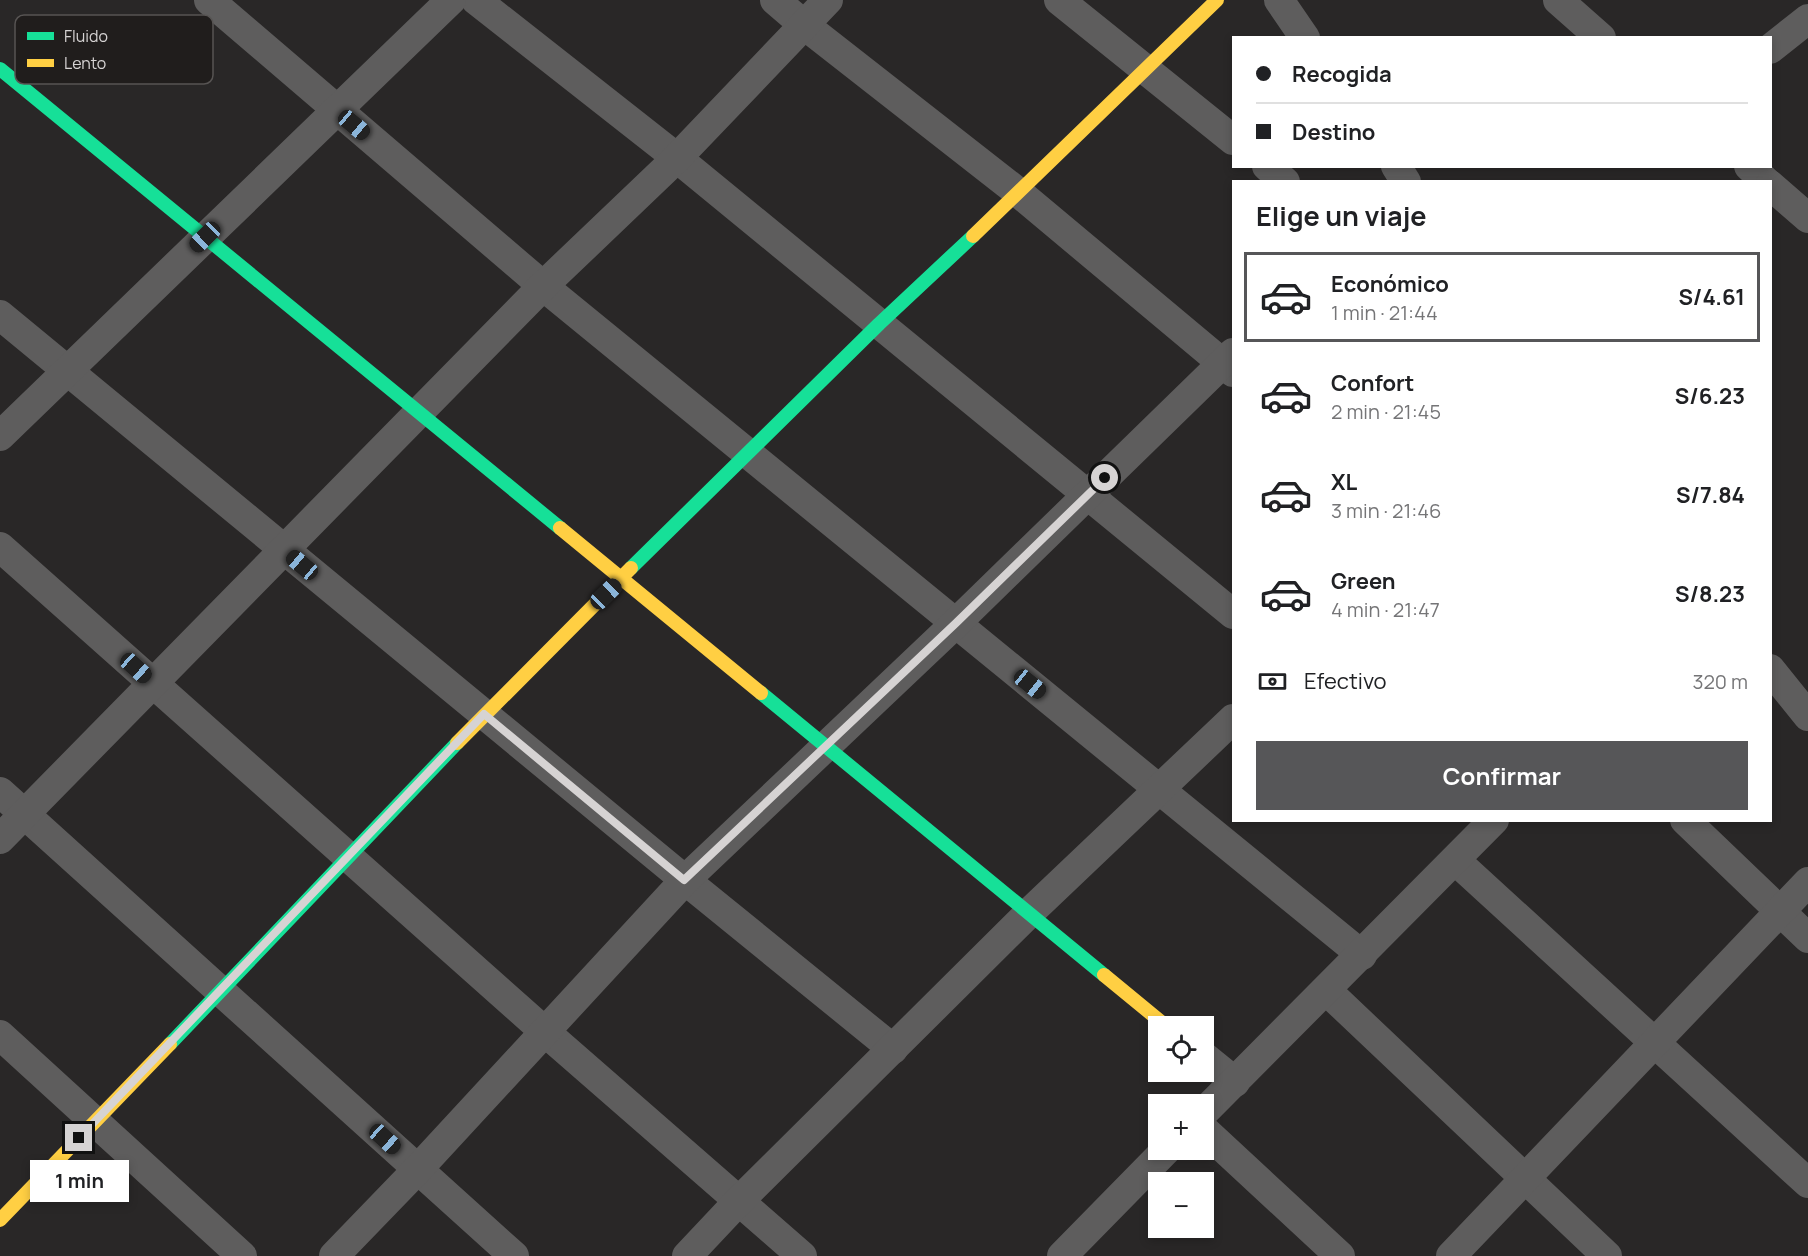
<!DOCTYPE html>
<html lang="es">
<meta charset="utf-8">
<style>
body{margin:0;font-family:Manrope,sans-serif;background:#f6f6f6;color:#202124;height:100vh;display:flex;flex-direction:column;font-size:22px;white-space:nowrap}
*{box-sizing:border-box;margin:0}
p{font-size:20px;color:#757577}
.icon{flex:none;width:33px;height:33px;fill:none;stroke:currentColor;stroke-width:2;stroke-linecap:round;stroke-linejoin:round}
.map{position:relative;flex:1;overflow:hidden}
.side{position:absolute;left:1232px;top:180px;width:540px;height:642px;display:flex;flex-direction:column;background:#fff;border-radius:0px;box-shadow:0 3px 9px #0003}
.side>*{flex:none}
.banner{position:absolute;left:1232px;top:36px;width:540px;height:132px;border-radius:0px;box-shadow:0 3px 9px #0003;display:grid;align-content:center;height:132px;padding:0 24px;background:#fff}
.controls{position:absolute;left:1148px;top:1016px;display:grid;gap:12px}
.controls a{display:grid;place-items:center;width:66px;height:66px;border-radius:0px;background:#fff;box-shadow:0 3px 9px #0003;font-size:30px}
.end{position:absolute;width:27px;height:27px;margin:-14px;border:8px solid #d6d3d3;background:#111;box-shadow:0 0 0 3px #111}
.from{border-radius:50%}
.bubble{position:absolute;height:42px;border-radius:0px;background:#fff;box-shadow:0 3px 9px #0003;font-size:20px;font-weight:700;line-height:42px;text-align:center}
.car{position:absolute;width:18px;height:36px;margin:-18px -9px;border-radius:8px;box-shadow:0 0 4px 2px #0007;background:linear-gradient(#222 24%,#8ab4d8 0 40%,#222 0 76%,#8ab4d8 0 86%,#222 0)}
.banner b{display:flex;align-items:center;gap:21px;height:57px;font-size:22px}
.banner b+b{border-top:2px solid #e0e0e0}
.banner i{width:15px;height:15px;background:#202124}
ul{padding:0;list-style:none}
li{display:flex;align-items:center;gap:18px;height:90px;margin:0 12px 9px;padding:0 12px;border:3px solid transparent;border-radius:0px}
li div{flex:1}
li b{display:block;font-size:22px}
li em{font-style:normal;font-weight:700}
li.on{border-color:#565658}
li>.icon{width:54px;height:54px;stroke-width:1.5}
h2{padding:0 24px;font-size:27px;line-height:72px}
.pay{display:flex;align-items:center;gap:15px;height:66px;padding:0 24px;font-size:22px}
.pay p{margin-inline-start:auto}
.button{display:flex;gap:12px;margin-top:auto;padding:12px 24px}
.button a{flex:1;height:69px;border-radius:0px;background:#565658;color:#fff;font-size:24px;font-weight:700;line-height:69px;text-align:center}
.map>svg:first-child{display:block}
</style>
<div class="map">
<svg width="1808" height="1256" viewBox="0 0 1808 1256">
<rect width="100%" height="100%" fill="#292727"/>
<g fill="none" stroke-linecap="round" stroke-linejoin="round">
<g stroke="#5e5d5d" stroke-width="30">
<path d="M209,0L543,286L1362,955"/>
<path d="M476,0L677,158L1233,614"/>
<path d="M775,0L803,24L1019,193L1233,372"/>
<path d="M1059,0L1233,140"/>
<path d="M1279,0L1305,38"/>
<path d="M1558,0L1601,38"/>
<path d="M1770,49L1808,19"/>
<path d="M1267,166L1285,182"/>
<path d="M1396,166L1406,182"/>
<path d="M1749,166L1766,182"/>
<path d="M1770,185L1808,218"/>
<path d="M0,315L685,880L893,1049"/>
<path d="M0,436L451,0"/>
<path d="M0,547L544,1031L802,1256"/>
<path d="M1770,669L1808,716"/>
<path d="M0,792L514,1256"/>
<path d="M1685,820L1808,938"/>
<path d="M0,839L543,286L677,158L828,0"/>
<path d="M1455,860L1808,1183"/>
<path d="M1326,990L1607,1256"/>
<path d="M0,1035L242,1256"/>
<path d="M1203,1056L1235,1082"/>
<path d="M1203,1113L1494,820"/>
<path d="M1203,1129L1340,1256"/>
<path d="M334,1256L418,1169L685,880L956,623L1233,353"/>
<path d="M687,1256L735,1205L1029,913L1233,719"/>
<path d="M1062,1256L1167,1149"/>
<path d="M1451,1256L1808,882"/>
</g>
<g stroke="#16e098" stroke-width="14">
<path d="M0,69L560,528"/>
<path d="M631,568L879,324L973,236"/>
<path d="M761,693L1104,975"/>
<path d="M170,1044L457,743"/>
</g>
<g stroke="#ffcf43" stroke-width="14">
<path d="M973,236L1217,0"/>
<path d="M560,528L761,693"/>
<path d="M457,743L631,568"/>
<path d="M1104,975L1166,1026"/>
<path d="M0,1220L170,1044"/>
</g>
</g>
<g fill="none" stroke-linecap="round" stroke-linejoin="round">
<path stroke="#d6d3d3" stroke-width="8" d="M79,1138L484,714L684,880L956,623L1105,478"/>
</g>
<rect x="15" y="15" width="198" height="69" rx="9" fill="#201d1c" stroke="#575453" stroke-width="1.5"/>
<rect x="27" y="32" width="27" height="8" fill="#16e098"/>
<rect x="27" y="59" width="27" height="8" fill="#ffcf43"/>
<g font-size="16" fill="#d6d3d3">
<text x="64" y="42">Fluido</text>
<text x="64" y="69">Lento</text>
</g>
</svg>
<div class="controls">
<a><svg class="icon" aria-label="locate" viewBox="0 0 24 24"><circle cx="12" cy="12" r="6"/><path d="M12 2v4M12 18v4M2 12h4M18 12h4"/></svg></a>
<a>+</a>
<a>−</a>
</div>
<i class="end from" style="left:1105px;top:478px"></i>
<i class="end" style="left:79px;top:1138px"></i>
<div class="bubble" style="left:30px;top:1160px;width:99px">1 min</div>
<i class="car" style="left:354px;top:125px;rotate:130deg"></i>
<i class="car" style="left:205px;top:237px;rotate:226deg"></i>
<i class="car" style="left:302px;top:565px;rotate:310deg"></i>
<i class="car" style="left:606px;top:594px;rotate:46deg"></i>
<i class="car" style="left:136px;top:668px;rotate:132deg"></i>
<i class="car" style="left:1030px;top:684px;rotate:129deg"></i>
<i class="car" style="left:385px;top:1139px;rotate:132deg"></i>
<div class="banner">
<b><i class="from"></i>Recogida</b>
<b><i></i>Destino</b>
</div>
<section class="side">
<h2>Elige un viaje</h2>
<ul>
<li class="on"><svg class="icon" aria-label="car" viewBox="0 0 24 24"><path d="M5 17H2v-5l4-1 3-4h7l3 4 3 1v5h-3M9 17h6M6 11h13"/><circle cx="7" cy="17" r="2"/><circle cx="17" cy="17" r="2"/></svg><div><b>Económico</b><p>1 min · 21:44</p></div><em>S/4.61</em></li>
<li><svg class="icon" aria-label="car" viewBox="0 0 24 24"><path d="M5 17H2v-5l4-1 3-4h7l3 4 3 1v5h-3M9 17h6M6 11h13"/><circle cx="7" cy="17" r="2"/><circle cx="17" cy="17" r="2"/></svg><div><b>Confort</b><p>2 min · 21:45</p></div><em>S/6.23</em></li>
<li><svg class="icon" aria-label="car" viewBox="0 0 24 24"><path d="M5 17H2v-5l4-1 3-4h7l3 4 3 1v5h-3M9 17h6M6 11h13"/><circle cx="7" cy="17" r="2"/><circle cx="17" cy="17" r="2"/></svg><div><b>XL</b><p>3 min · 21:46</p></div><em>S/7.84</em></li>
<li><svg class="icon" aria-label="car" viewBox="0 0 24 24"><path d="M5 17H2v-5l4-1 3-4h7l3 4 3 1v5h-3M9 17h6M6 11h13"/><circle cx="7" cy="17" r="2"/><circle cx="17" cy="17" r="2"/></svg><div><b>Green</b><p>4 min · 21:47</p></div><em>S/8.23</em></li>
</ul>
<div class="pay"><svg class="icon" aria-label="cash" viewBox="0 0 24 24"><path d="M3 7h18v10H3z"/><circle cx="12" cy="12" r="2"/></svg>Efectivo<p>320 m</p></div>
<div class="button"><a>Confirmar</a></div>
</section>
</div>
